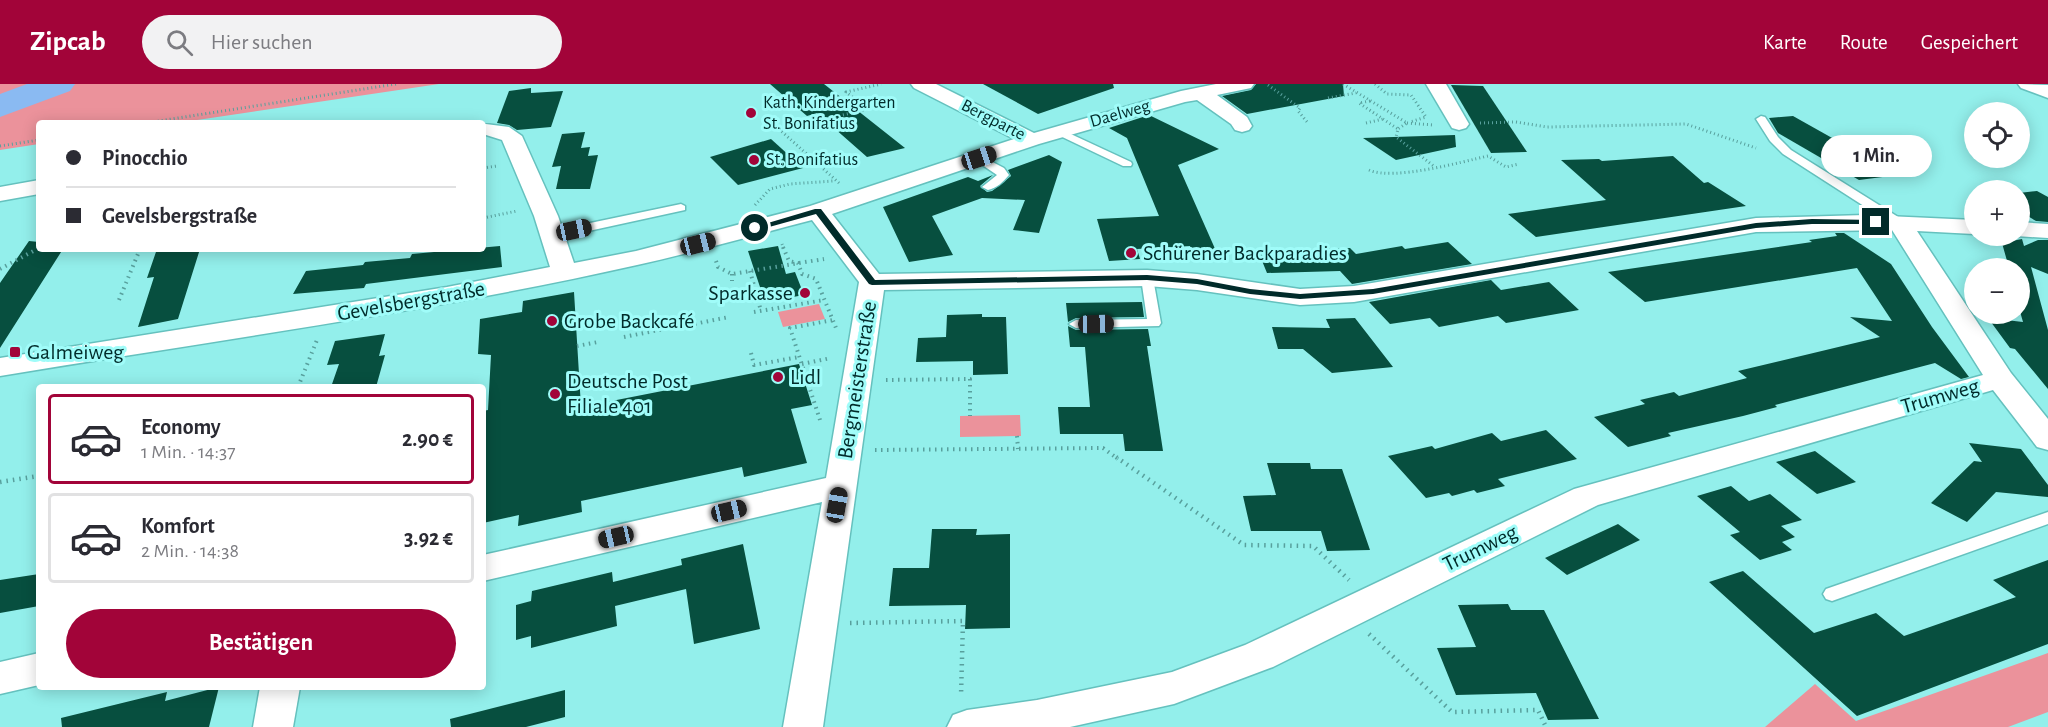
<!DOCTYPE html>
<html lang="de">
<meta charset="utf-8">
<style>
body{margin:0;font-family:"Alegreya Sans",sans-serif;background:#f2f2f3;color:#2b2b33;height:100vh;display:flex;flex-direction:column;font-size:22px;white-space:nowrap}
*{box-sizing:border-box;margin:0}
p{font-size:20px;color:#7c7c81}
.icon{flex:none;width:33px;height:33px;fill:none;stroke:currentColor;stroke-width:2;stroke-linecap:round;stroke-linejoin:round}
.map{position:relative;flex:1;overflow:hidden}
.details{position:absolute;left:36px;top:300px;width:450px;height:306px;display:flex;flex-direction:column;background:#fff;border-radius:6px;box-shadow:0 3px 15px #0003}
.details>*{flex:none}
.banner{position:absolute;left:36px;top:36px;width:450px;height:132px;border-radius:6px;box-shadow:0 3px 15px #0003;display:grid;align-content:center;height:132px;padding:0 30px;background:#fff}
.tools{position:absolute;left:1964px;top:18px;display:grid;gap:12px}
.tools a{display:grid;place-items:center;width:66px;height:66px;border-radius:50%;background:#fff;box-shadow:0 3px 15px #0003;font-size:30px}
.end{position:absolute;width:27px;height:27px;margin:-14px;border:8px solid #012b2a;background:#fff;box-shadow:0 0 0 3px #fff}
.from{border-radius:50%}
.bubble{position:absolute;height:42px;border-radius:21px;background:#fff;box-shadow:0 3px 15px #0003;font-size:20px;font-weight:600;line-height:42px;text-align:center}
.car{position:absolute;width:18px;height:36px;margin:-18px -9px;border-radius:8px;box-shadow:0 0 4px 2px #0007;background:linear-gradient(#222 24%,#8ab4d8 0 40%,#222 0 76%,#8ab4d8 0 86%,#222 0)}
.banner b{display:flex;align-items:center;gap:21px;height:57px;font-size:22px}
.banner b+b{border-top:2px solid #e1e1e2}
.banner i{width:15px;height:15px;background:#2b2b33}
ul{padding:10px 0 0;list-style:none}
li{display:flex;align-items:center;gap:18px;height:90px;margin:0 12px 9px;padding:0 18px;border:3px solid #e1e1e2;border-radius:6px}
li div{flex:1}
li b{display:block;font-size:22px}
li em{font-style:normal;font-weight:600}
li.current{border-color:#a20439}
li>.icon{width:54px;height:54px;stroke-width:1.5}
.primary-button{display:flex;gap:12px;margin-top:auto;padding:12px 30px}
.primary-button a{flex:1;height:69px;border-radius:36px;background:#a20439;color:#fff;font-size:24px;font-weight:600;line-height:69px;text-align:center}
header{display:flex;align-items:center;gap:36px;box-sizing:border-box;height:84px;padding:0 30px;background:#a20439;color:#fff}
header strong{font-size:28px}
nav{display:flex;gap:33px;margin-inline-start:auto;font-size:21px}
.search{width:420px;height:54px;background:#f2f2f3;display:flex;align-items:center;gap:15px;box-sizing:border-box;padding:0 21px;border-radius:33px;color:#7c7c81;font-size:22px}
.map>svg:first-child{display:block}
</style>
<header>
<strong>Zipcab</strong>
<div class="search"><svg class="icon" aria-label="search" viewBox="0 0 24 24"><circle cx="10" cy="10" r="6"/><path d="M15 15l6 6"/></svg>Hier suchen</div>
<nav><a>Karte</a><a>Route</a><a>Gespeichert</a></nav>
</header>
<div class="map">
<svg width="2048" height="643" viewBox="0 0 2048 643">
<rect width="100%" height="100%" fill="#93efeb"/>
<g fill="#eb929b">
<path d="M0,0H439L177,39H39V60L0,66Z"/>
<path d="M819,220L825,235L783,243L778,228Z"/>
<path d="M1020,331L1021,352L960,353V332Z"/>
<path d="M2048,569V628L2008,643H1765L1815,600L1856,637Z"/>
</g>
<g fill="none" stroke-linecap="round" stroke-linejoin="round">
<path fill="#8abaf2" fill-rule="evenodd" d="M27,0H75L70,7L0,33V10Z"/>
</g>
<g fill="#074f3f">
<path d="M770,0H824L905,64L867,73L817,29L807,32Z"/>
<path d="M983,0H1113L1114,4L1038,30Z"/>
<path d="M1256,0H1343L1344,12L1247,30L1222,12L1251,6Z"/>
<path d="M1451,1L1483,2L1527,68L1491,69Z"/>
<path d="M531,4V9L563,7L551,43L517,46L509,41L497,39L509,7Z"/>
<path d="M1149,31L1219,65L1178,81L1220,176H1195L1190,162L1137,165L1140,175L1109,177L1097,135L1159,132L1127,54L1109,44Z"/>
<path d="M1793,32L1898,91L1859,96L1778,49L1769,34Z"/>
<path d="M585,48L581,64L590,63L588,72L598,71L590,105H556L561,82L552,83L562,50Z"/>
<path d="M1455,51L1456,63L1396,76L1363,54Z"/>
<path d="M771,55L803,84L738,101L710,73Z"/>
<path d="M1049,71L1062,78L1039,149L1013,146L1025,116L982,114L932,132L953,171L909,178L883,123L968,93L978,97L993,91L980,102L987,108L992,107L1011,92L1008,86Z"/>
<path d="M1673,72L1704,99L1708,98L1746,122L1536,153L1508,130L1606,116L1561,76L1599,75L1602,77Z"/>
<path d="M2037,107L2048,113V138L2036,137L2019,127V109Z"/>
<path d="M1835,149H1844L1891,180L1932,243L1969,293L1961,295L1935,279L1775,321L1777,323L1743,332L1668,349L1671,352L1628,363L1594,333L1645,320L1640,316L1674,308L1679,312L1747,294L1738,287L1880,253L1850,233L1892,237L1857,184L1645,218L1608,188L1812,158L1809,156L1837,152Z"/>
<path d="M2022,155L2024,162L2038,156H2048V190L2031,183L2048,246V305L2015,265L2010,264L1988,234L2023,238L2019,224V184H2009L2002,159Z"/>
<path d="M29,157L39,158V165H63L0,264V199Z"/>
<path d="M1448,158L1472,180L1352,200L1340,187L1267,189L1258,167L1350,164L1356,170L1402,162L1405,165Z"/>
<path d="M500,162L502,183L366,200L364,204L293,210L306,187L363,181L365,178L410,174L412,170Z"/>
<path d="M778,162L786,190L795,188L804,211L765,218L748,167Z"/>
<path d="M157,165H200L178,235L138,243L154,193L147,194Z"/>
<path d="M1491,196L1501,206L1549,198L1579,226L1506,239L1498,232L1439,243L1430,234L1390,240L1369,218Z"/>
<path d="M574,208L581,323L799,280L812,321L791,325L807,379L744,393L742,383L581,417L582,428L518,442L519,431L483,439V327L488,326L491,271L478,270L480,235L522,228L523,217Z"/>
<path d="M1142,218L1144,233L1076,234L1068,238L1066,219Z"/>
<path d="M982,230V233H1006L1008,290L973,291V277L916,278L918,254L946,253L947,231Z"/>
<path d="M1355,234L1393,283L1332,289L1303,265H1278L1272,243L1330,244L1326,235Z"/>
<path d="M1068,242L1076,246L1148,245L1151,262H1147L1163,367H1125L1123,350H1060L1058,323H1090L1085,263H1070Z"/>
<path d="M385,250L379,272L385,271L376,303H331L339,280L327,281L335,257Z"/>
<path d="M1546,346L1577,375L1498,395L1505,402L1477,409L1474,406L1452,412L1449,409L1426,414L1388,372L1432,362L1435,365L1492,349L1501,357Z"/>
<path d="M1969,359L2021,365L2048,401V413L1996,408L1967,438L1931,419L1974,377L1982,378Z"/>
<path d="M1815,367L1856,398L1817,410L1776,378Z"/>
<path d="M1267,379H1310L1311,385H1342L1370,466L1327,467L1321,447H1251L1243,412L1276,411Z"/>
<path d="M1731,402L1749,417L1770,410L1802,436L1781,442L1795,453L1782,458L1792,466L1760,476L1730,451L1740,448L1697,412Z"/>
<path d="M1618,440L1640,456L1567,491L1545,474Z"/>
<path d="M932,445H977L976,451L1010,450V544L965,545L966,521L889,522L893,484H929Z"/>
<path d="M743,460L760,545L694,560L686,505L615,522L617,542L531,564V552L516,556V521L531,517L532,507L612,488L613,498L682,481L681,475Z"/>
<path d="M2048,476V560L1857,632L1709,498L1743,487L1814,549L1876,529L1904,552L2016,513L1993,496Z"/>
<path d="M39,490V522L0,529V496Z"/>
<path d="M1508,520L1511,526H1544L1599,635L1548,636L1536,609L1456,611L1437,564L1476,563L1458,521Z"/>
<path d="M219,603L209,643H62L61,634L167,608L165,617Z"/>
<path d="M565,606V633L526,643H451L450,635Z"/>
</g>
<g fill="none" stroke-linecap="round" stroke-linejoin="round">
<g stroke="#65c1be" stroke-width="3">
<g id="service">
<path d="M1761,32L1765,33L1778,53L1791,66L1903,136V142H1895L1783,70L1770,57L1756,35Z"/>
<path d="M1060,45L1131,78L1132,80L1131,82H1123L1056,50V46Z"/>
<path d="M979,71L1004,84L1009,91C1003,98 997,104 988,106L982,103L997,91L975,76L974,74Z"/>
<path d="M681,120L685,122V126L552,155L546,151L552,147Z"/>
<path d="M1147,190L1153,194L1161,239L1159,242L1076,244L1069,240L1076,236L1147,235L1141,194Z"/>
<path d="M2048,428V440L1832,517L1826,515L1823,510L1826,505Z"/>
</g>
</g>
<g stroke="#65c1be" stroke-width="3">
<g id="minor">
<path d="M911,0H936L1034,49L1181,7L1216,0H1254L1251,4L1217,11L1247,33L1252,42L1249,46L1242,48L1235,46L1231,40L1197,16L1185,18L1039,60L832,130L879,190L1147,186L1197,190L1300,205L1354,202L1756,134L1865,131L1974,136V150L1917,147L2011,289L2048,335V366L2037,363L1993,306L1598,421L1273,583L1174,620L1070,643H947L953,631L967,626L1037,616L1172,588L1245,561L1574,405L1983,291L1892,146L1756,148L1354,218L1300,221L1197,206L1147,202L884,206L823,643H783L822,418L483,497V471L826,394L859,198L812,136C754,151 696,168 637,181C428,228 212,257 0,292V274L447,203L550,183L534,132L502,56L483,50V39H478L509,43L522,52L558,132L574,179L636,167L810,122L1014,55L914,4Z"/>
<path d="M1426,0H1446L1469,40L1466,44L1459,46L1452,44Z"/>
<path d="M2018,0L2048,1V14L2021,4Z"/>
<path d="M39,96V110L0,117V103Z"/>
<path d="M2019,138L2048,140V154L2016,152H2019Z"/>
<path d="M39,569V601L0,610V578Z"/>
<path d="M260,603H300L293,643H253Z"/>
</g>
</g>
<g stroke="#58a09d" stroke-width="3" stroke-dasharray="1 3" stroke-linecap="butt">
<path d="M1343,0L1407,39L1398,45"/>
<path d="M1375,0L1387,10L1411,11L1426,33L1410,38"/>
<path d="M1268,1L1300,24L1298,27L1308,39"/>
<path d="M1328,14L1356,9"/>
<path d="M1370,17L1359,19L1398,45L1396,53L1435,83"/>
<path d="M865,23L846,8L881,0"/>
<path d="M146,39L396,0"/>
<path d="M1366,39L1383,35"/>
<path d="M1407,39L1433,41"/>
<path d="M1480,39L1516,38L1547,43L1686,40L1756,64"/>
<path d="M0,62L39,56"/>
<path d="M483,84L497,82"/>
<path d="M1369,86C1393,97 1461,78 1488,72L1506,83L1519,80"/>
<path d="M839,99L780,46L889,20"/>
<path d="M755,121L770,105L790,100L833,97"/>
<path d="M483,134L517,127"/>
<path d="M782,160L784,165"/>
</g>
<g stroke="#58a09d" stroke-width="4" stroke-dasharray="1.5 4.5" stroke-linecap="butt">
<path d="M783,163L789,177L798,179L802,190L816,195L836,244"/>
<path d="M716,177L718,183L732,190L824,175"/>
<path d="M0,185L39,164"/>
<path d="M750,187L761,227"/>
<path d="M732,190V197"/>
<path d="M119,216L140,165"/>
<path d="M754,228L824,216"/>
<path d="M689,241L729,233"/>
<path d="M624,253L664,245"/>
<path d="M577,262L598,258"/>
<path d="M751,269L754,281L799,273"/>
<path d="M802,280L831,274"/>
<path d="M886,296L970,295V332"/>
<path d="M298,303L317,256"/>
<path d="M820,336L790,244L833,236"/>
<path d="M1017,352L1018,365"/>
<path d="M875,366L1103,364L1118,375"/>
</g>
<g stroke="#58a09d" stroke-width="4.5" stroke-dasharray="1.5 5" stroke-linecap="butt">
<path d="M1116,373L1244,461L1313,462L1349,496"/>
<path d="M0,398L39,392"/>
<path d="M850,539L963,537L961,612"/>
<path d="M1369,550L1452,628L1538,626L1546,643"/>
</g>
<use href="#service" fill="#fff" fill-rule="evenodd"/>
<use href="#minor" fill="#fff" fill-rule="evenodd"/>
</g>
<path fill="#012b2a" d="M815,125H821L875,196L1147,191L1197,195L1250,205L1300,210L1373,205L1756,139L1812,135L1876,136L1880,138L1876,140H1812L1756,144L1373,210L1300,215L1250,210L1197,200L1147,196L872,201L869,200L816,130L755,147L751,144Z"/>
<g fill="#a20439" stroke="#a0fcf9" stroke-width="2">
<circle cx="751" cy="29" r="6"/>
<circle cx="754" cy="76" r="6"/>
<circle cx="1131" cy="169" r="6"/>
<circle cx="805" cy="209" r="6"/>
<circle cx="552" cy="237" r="6"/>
<rect x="9" y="262" width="12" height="12" rx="3"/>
<circle cx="778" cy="293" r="6"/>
<circle cx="555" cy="310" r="6"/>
</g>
<g text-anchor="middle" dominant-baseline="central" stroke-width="6" stroke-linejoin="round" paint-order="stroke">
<g font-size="18" fill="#012b2a" stroke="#a0fcf9" text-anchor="start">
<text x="763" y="19">Kath. Kindergarten<tspan x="763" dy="21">St. Bonifatius</tspan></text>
<text x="766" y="76">St. Bonifatius</text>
</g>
<g font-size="18" fill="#012b2a" stroke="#a0fcf9">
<text transform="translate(1120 30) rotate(-16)">Daelweg</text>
<text transform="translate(993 36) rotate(27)">Bergparte</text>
</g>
<g font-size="22" fill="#012b2a" stroke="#a0fcf9" text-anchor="start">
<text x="1143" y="169">Schürener Backparadies</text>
<text x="793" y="209" text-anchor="end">Sparkasse</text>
<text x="564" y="237">Grobe Backcafé</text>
<text x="27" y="268">Galmeiweg</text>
<text x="790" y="293">Lidl</text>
<text x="567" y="297">Deutsche Post<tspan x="567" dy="25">Filiale 401</tspan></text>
</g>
<g font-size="22" fill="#012b2a" stroke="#a0fcf9">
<text transform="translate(411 217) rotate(-10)">Gevelsbergstraße</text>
<text transform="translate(857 296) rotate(-81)">Bergmeisterstraße</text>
<text transform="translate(1940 312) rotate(-16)">Trumweg</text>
<text transform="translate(1480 464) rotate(-26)">Trumweg</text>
</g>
</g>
</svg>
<div class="tools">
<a><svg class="icon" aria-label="locate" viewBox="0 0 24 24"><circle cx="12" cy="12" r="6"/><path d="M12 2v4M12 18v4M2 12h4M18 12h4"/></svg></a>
<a>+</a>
<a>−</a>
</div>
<i class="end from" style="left:755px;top:144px"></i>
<i class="end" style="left:1876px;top:138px"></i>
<div class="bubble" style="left:1821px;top:51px;width:111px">1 Min.</div>
<i class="car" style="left:979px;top:74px;rotate:72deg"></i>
<i class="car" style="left:574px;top:146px;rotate:78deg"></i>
<i class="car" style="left:698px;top:160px;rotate:76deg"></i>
<i class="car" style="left:1096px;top:240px;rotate:89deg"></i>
<i class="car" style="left:837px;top:421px;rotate:10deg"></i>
<i class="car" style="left:729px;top:427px;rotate:77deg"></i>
<i class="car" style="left:616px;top:453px;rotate:257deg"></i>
<div class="banner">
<b><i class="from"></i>Pinocchio</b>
<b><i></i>Gevelsbergstraße</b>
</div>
<section class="details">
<ul>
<li class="current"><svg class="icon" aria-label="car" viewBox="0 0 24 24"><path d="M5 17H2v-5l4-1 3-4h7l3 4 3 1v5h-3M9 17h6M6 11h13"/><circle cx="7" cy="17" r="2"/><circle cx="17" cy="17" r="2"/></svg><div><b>Economy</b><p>1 Min. · 14:37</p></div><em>2.90 €</em></li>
<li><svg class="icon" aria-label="car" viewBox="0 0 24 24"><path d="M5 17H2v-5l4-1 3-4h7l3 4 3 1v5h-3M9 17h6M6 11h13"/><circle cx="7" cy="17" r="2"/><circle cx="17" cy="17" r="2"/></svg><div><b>Komfort</b><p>2 Min. · 14:38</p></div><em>3.92 €</em></li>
</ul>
<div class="primary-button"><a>Bestätigen</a></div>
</section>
</div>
